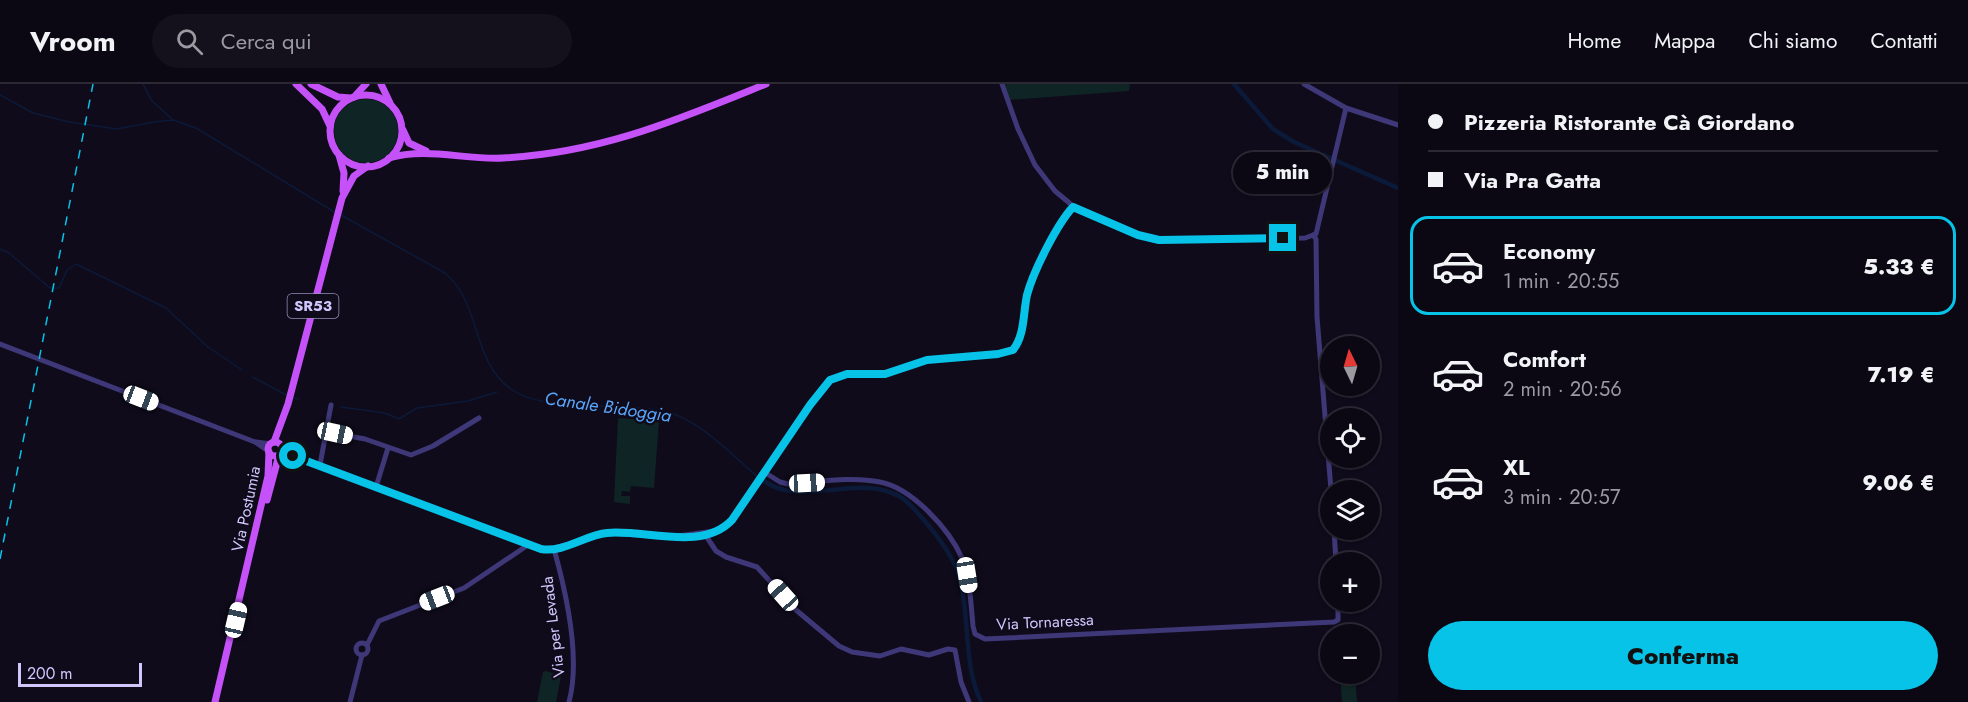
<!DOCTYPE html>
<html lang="it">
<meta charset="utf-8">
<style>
body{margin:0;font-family:Jost,sans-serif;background:#14111d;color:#f1f3f6;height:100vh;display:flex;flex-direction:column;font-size:22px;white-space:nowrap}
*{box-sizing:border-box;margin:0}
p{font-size:20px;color:#9a9aa0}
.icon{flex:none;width:33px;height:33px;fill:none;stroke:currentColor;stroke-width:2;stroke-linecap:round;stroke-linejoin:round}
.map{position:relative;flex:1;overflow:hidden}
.drawer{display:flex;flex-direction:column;background:#0b0814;width:570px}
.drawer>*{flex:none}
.guide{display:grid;align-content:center;height:132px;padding:0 30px;background:#0b0814}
.needle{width:39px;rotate:355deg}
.buttons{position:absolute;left:1320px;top:252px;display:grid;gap:12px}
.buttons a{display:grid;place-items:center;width:60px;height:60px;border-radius:50%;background:#0b0814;box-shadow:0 2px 4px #0004,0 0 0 2px #2b2934;font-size:30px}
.scale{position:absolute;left:18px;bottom:15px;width:124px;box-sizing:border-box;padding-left:6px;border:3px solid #d1c7fd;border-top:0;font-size:16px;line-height:21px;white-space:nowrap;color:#d1c7fd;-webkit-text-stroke:4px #0f0b1b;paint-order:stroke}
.end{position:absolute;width:27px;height:27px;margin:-14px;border:8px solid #08c3e8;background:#111;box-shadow:0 0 0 3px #111}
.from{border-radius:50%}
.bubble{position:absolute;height:42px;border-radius:21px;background:#0b0814;box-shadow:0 2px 4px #0004,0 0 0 2px #2b2934;font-size:20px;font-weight:800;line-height:42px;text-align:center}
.car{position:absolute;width:18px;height:36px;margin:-18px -9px;border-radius:8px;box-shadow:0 0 4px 2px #0007;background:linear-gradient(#fff 24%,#345 0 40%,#fff 0 76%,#345 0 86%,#fff 0)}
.guide b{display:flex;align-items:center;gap:21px;height:57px;font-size:22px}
.guide b+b{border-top:2px solid #2b2934}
.guide i{width:15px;height:15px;background:#f1f3f6}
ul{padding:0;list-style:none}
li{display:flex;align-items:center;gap:18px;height:99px;margin:0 12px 9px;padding:0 18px;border:3px solid transparent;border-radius:18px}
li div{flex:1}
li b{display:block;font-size:22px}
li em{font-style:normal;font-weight:800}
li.on{border-color:#08c3e8}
li>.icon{width:54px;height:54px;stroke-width:1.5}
.button{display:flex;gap:12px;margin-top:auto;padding:12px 30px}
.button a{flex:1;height:69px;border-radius:36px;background:#08c3e8;color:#111;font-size:24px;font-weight:800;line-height:69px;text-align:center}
header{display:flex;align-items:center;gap:36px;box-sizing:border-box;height:84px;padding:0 30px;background:#0b0814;border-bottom:2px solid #2b2934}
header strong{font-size:28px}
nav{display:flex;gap:33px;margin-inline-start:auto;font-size:21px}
.search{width:420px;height:54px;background:#14111d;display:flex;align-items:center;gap:15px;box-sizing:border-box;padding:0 21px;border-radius:33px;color:#9a9aa0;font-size:22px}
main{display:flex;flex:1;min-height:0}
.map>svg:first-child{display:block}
</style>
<header>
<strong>Vroom</strong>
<div class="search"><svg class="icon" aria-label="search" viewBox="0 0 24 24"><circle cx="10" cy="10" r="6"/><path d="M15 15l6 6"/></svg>Cerca qui</div>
<nav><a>Home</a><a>Mappa</a><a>Chi siamo</a><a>Contatti</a></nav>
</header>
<main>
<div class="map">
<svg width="1398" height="618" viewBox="0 0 1398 618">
<rect width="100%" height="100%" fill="#0f0b1b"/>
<g fill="#0f2424">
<path d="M1005,0H1130L1129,7L1009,16Z"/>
<circle cx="366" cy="47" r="32"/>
<path d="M618,334L659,337L654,404L631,402L630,408L622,407L621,412H630V420L614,418Z"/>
<path d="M546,587L561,592L556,618H537L543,588Z"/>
<path d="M1340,590H1355L1357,618H1342Z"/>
</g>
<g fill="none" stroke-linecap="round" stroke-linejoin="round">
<g stroke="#0c1a39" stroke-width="1.5">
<path d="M143,0L152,17L172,35"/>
<path d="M0,11L33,29L69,38L117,45L153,38L173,36L196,44L336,129"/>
<path d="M341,131L445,189C482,220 471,277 511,305C546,330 625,317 667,328C700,336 733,372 759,394"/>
<path d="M0,165L9,169L50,204H59L67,186L76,180L166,224L208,263L242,286"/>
<path d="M253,293L288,312"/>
<path d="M293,314L299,315"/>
<path d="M341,323L385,329L399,335L417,324L468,317L497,308"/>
</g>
<g stroke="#0c1a39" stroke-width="4.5">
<path d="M1234,0L1273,45L1294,58L1398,104"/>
<path d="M760,394C797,425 850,392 892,409C905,413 915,426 923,435C937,451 951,469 958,489C971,531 962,577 981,618"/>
</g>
<g stroke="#3f3878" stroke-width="5">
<path d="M1002,0L1018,45L1035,81L1055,107L1079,127L1138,151L1159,156L1305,154L1316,150L1346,24"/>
<path d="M1304,0L1346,24L1398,41"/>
<path d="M1313,151L1316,155L1317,233L1331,406"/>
<path d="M0,260L255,358L268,367"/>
<path d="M327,348L365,355L411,371L433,362L479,334"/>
<path d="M256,358L271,360"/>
<path d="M280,370L320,381L528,461L548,466L605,449L670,453L715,447L725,443L740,425L810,321L830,296L847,290H885L927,276L998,270L1013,266C1025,251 1023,229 1027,211C1033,188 1057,140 1073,123"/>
<path d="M320,381L331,321"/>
<path d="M764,388L780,398L788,400C818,398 852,392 880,398C912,404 949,445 962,474C970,495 971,520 973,542L975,550L985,555L1334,538L1338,536V518"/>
<path d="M376,403L388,364"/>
<path d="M1334,446L1336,478"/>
<path d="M704,449L716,467L726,473L757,483L796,526L839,562L852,568L880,572L901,565L929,571L948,565L955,566L961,598L969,618"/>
<path d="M554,465C566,508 581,574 569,618"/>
<circle cx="362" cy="565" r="6"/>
<path d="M367,561L379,537L464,504L528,461"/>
<path d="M350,618L362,571"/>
</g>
<g stroke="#c552f9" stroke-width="7">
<path d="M296,0L322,25L330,42"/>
<path d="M311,0L338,13L351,14"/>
<path d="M381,0L390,19"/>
<circle cx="366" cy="47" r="36"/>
<path d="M354,13L366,0"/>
<path d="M403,46L409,59L426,67"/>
<path d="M339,71L344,89L343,107"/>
<path d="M389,74C426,63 465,76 503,74C601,69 677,36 766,0"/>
<path d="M274,358L288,320L342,114L354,92L368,82"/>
<circle cx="275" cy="365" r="7"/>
<path d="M267,416L279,371"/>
<path d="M215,618L268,392L269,368"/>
</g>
<path stroke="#08c3e8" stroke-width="1.5" stroke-dasharray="9 8" stroke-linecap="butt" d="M0,475L93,0"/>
</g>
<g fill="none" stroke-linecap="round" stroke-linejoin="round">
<path stroke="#08c3e8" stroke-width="8" d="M293,372L541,465C564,469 585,451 607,449C645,445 702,468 732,436L810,321L830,296L847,290H885L927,276L998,270L1013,266C1025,251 1023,229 1027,211C1033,188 1057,140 1073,123L1138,151L1159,156L1283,154"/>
</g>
<g text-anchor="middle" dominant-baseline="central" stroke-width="4.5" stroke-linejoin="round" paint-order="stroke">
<rect fill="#0f0b1b" stroke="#978fb9" stroke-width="1.5" x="287.5" y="210" width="51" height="24" rx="4.5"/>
<g font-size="15" font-weight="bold" fill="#d1c7fd">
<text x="313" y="222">SR53</text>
</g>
<g font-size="16" fill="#d1c7fd" stroke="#0f0b1b">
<text transform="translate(246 425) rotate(-78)">Via Postumia</text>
<text transform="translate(1045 538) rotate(-3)">Via Tornaressa</text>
<text transform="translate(553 543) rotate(-97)">Via per Levada</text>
</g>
<g font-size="18" font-style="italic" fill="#59a5f9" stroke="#0f0b1b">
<text transform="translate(608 323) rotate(8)">Canale Bidoggia</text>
</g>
</g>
</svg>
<div class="buttons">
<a><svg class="needle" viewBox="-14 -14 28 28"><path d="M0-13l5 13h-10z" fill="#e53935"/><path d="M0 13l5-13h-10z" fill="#9a9aa0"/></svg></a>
<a><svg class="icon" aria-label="locate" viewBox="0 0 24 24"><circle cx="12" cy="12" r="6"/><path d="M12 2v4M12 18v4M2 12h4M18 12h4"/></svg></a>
<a><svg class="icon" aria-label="layers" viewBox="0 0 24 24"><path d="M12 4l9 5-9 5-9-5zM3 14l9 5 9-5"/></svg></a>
<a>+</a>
<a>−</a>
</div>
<div class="scale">200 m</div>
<i class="end from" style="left:293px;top:372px"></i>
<i class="end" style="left:1283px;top:154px"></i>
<div class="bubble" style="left:1233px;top:68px;width:99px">5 min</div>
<i class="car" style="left:141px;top:314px;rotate:111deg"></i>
<i class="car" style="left:335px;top:349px;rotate:102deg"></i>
<i class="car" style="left:807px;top:399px;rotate:87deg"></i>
<i class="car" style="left:967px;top:491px;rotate:171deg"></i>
<i class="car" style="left:783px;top:511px;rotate:318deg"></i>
<i class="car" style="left:437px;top:514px;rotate:249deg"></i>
<i class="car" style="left:236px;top:536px;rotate:13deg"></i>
</div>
<section class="drawer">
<div class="guide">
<b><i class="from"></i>Pizzeria Ristorante Cà Giordano</b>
<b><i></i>Via Pra Gatta</b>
</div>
<ul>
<li class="on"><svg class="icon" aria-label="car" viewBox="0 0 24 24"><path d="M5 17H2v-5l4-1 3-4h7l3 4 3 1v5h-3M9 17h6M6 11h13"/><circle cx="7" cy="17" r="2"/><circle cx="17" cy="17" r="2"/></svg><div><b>Economy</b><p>1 min · 20:55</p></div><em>5.33 €</em></li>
<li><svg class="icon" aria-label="car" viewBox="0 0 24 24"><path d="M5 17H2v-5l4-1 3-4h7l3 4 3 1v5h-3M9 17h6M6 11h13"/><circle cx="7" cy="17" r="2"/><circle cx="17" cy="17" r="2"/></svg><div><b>Comfort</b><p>2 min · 20:56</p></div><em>7.19 €</em></li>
<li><svg class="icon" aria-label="car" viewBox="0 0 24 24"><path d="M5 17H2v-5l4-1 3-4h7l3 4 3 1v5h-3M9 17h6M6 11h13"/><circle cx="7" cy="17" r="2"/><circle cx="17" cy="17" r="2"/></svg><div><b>XL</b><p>3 min · 20:57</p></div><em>9.06 €</em></li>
</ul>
<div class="button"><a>Conferma</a></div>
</section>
</main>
